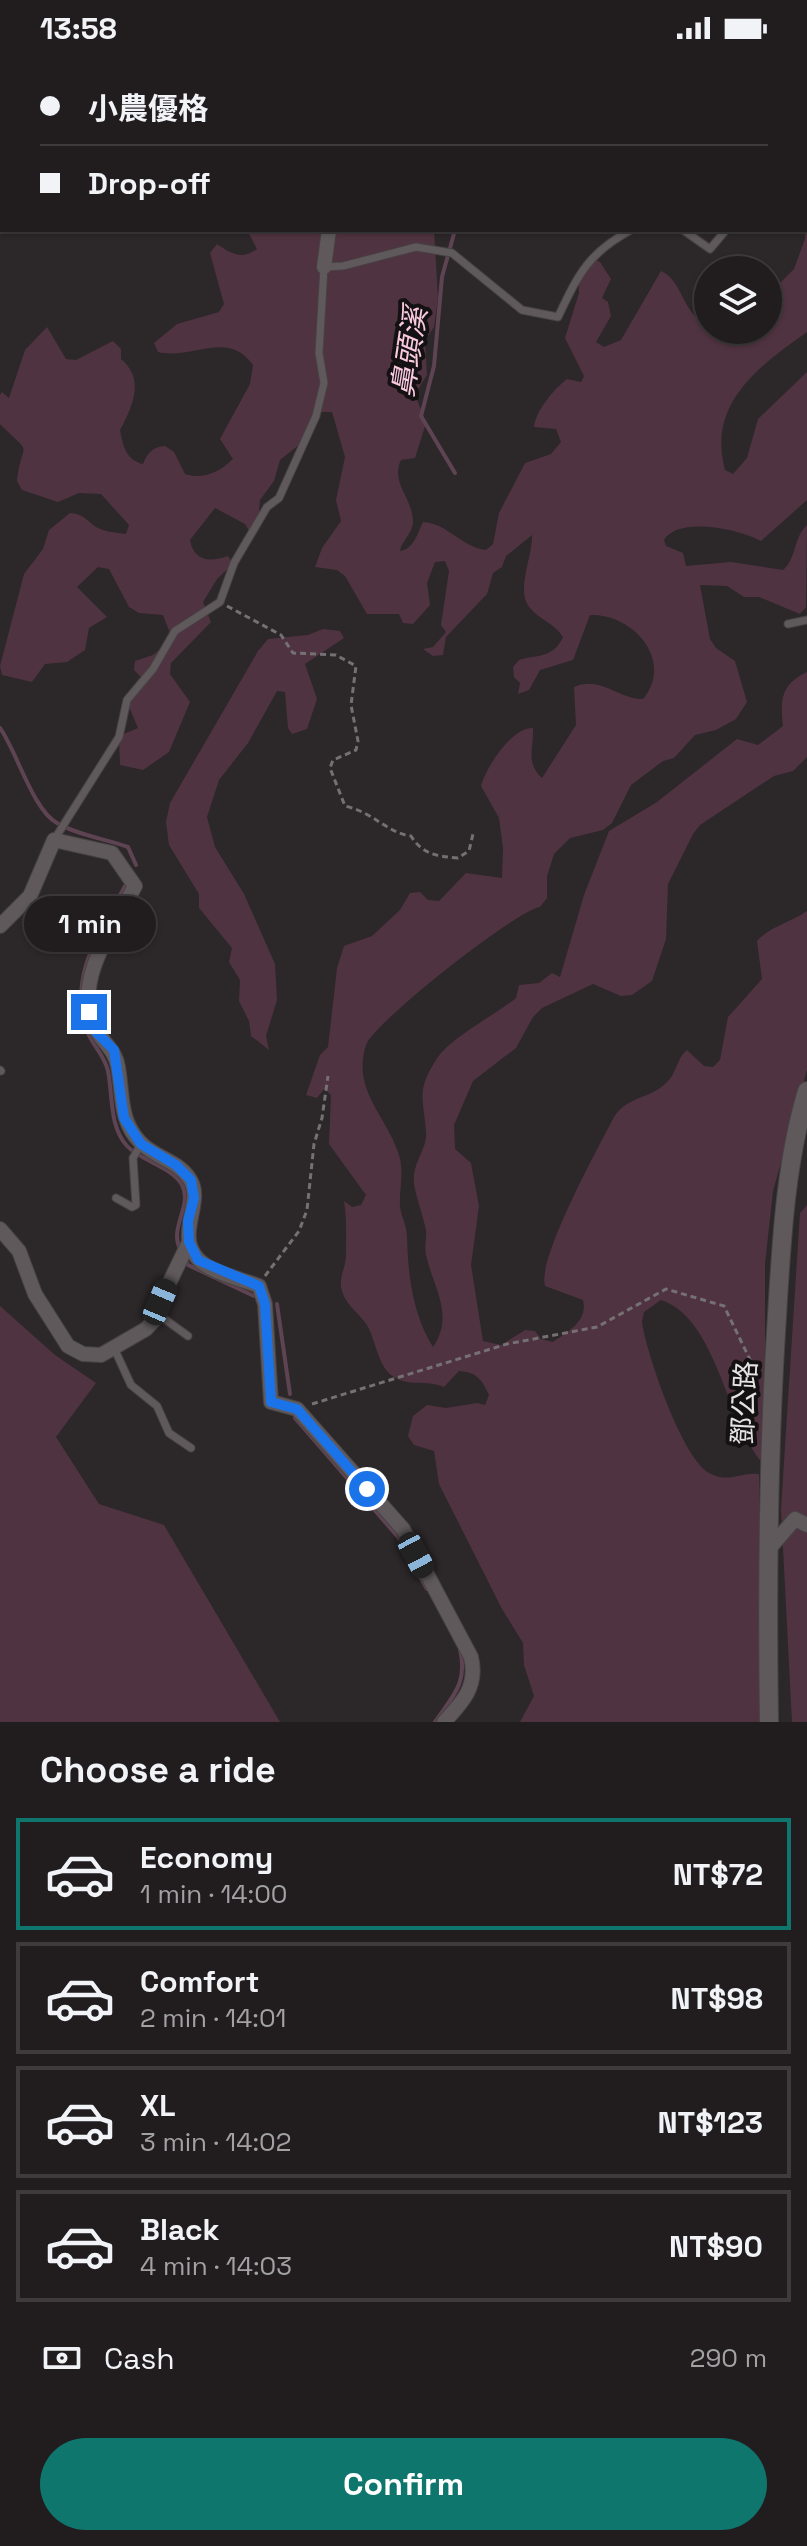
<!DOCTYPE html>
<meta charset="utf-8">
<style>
body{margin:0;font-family:"Space Grotesk","Noto Sans TC",sans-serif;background:#2d2a2c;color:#f1f3f6;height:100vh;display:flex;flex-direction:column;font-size:30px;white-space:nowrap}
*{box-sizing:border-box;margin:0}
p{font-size:26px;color:#a2a2a4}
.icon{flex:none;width:44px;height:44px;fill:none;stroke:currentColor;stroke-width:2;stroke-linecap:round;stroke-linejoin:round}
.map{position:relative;height:1666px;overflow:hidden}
.sheet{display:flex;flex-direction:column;background:#211d1f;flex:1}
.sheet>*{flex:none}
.banner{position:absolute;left:0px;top:0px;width:808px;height:176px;box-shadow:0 2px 6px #0004,0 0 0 2px #3e3b3d;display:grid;align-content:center;height:176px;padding:0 40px;background:#211d1f}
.buttons{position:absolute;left:694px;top:200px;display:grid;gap:16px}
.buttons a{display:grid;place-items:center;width:88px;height:88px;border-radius:50%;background:#211d1f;box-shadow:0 2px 6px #0004,0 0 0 2px #3e3b3d;font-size:40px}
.end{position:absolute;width:36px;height:36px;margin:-18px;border:10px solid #1a73e8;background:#fff;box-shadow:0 0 0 4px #fff}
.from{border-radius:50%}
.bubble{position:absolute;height:56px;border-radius:28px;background:#211d1f;box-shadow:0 2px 6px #0004,0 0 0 2px #3e3b3d;font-size:26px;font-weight:700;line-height:56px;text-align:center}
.car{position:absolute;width:24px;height:48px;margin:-24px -12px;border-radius:10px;box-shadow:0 0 6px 2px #0007;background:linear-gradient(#222 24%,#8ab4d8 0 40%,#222 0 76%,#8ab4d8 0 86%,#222 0)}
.banner b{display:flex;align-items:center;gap:28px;height:76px;font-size:30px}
.banner b+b{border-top:2px solid #3e3b3d}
.banner i{width:20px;height:20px;background:#f1f3f6}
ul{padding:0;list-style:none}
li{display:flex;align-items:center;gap:24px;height:112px;margin:0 16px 12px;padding:0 24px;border:4px solid #3e3b3d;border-radius:0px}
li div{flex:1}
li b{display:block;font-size:30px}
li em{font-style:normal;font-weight:700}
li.active{border-color:#0f766e}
li>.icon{width:72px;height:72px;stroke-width:1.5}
h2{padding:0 40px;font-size:36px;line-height:96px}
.pay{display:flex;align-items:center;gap:20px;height:88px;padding:0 40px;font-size:30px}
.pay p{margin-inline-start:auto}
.primary-button{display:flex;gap:16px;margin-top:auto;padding:16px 40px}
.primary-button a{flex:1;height:92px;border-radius:48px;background:#0f766e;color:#fff;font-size:32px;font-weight:700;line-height:92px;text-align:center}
.status{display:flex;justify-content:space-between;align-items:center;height:56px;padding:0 40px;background:#211d1f;direction:ltr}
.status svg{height:22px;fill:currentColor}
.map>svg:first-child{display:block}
</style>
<div class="status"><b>13:58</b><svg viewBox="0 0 49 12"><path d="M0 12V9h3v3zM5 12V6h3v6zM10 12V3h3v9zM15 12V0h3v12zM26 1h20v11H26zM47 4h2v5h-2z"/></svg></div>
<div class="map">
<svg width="807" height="1666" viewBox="0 0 807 1666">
<rect width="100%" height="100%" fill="#2c2729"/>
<g fill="#503340">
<path d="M807,51V276C759,310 707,347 725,414L733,418L747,402L758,363L807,316V444L761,485C739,473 678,460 664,484L666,490L683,497L686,510L731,506L783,514C797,502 793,482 807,469L806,551L800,558L759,541H744L727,530L700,529L710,583L716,592L735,605L747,646L736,663L716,674L695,679L674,702L663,705L631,729L612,767L603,774L570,782L554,798L547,820V842L540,851C518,853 373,967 366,989C352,1034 385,1058 398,1096C405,1115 399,1131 400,1150C401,1160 407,1170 407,1180C408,1218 412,1257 433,1291C455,1259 433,1231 426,1199C424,1191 427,1182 426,1174C423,1160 418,1147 415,1133C409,1108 428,1095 426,1075C423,1040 416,1034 438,1001C451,982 496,958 516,942L519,929L539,927L552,917L560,921L584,839L609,775L657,746L737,683L758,689L783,670C780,644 781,628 807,616V701L793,715L774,720L700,769L693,778L668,828L666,883L652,925L632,939L621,940L593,928L542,952L533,961L516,992L473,1025L454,1069L455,1093L471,1107L479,1150L471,1209L483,1285L501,1289L525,1274L535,1275L541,1283L553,1286C569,1275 588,1265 583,1244L545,1230C537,1203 598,1092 614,1061C627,1040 651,1043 667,1026C677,1017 676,1003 687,994L704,1010L713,1011L720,1004L728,961L762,923L757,885C772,869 790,867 807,855V1014L773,1135L765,1208V1410C725,1366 718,1263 661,1244L644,1256L642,1266C646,1296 683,1406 711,1418C729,1427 741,1416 759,1418L760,1666H520L534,1640L524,1609L523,1587L502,1553L439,1428L434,1395L414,1389L408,1380L413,1360L427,1349L446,1352L477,1347L485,1349L489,1339C482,1323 476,1316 459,1315L444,1331C426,1323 408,1332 391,1319C379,1309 376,1289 370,1275C364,1260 347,1252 342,1235C338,1220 346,1213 346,1199C346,1181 347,1163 344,1145L352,1151L361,1149L366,1139L329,1088L331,1039L324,1033L317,1042L306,1039L320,999L328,991L337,912L344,890L372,880L400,854L410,837L420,836L428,844L439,845L466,817L502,822L503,792L499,762L481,730C486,711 512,671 533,672C534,692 525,706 542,722L576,669L574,631C600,619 618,643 643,643C675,604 632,557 590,559L573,604L540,614L529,634L518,638L520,627L514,621L513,611L519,604C538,598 553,603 563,581C554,567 540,564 530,552C515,535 533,500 532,479L506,500L502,511L493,517L487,538L446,581L443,599L433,600L423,593L433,591L446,576L441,569L449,515L445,505L435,506L427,527L430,549L413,568L403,567L399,558H367L345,520L337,514L315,511L322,492L341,465L336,444L345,401L332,356H321L304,385L280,404L274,425L260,444L258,466L250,476L245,468L215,452L190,484C194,506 210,506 228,500L233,508L217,523L203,546L211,566L171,607L170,618L190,646L169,696L143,714L120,709L119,680L138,672L127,646L141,621L134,614L135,605L153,599L167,588L170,577L163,559L139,557L129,551L109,513L98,511L77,531L107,561L89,572L85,594L67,606L45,608L32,626L2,619L0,610L24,518L43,493L49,474L70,457C82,458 85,462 93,469C100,475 116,477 126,478L129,469L101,438L79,437L58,446L22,434L17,425C22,381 35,403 0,368V339L2,336L9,342L25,294L47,271L66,303L76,304L113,285L121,293V303C145,323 133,350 120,374C123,390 126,404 143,408C148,396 153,391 165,390L174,396L185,418C203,424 220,416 233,403L220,383L250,328L253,309C228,273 193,304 158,296L154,287L177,268L219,256L224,248L210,197L217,188C231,198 242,204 257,193L247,174H434L438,242L434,271L425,285L427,319L415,338L426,367L415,402L401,404C390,427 413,442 413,466C413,477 402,484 400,495C414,493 417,478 423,466C447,467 463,492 486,494L493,488L499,457L525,407L551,398L561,386L556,373L534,371C536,354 554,333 567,323L581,326L584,320L565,282L579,237V221L594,203L600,206L611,223L602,242L608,246L611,260L596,286L604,291L621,284L661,215C683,224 683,261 708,268V274H715L721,283L730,274H768V239L794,213L805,183Z"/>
<path d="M323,573L340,575L344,582L305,608L317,643L307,673L292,678L288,672L285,636L277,635L248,687L219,724L207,761L215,791L244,838L275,908L277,944L266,980L269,994L251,980L249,965L239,945L240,924L229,906L232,892L199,852V838L169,789L166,766L170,747L258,595L268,583L308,579Z"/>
<path d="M807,1149V1666H792L781,1453L800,1157Z"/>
<path d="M0,1250L55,1299L96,1327L56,1381L99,1448L164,1469L280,1666H0Z"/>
</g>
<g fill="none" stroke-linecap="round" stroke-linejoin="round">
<g stroke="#5e4452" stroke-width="4">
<path d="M467,0L468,2"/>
<path d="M455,174L442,221L434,310L421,360L455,417"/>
<path d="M0,672C17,696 33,754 57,767C77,779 106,783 128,791L136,809"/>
<path d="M125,830C100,878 69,917 86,972C91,989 104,997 108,1015C113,1040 109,1070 127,1090C141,1105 172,1111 182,1129C193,1149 169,1171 180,1193"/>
<path d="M186,1205L188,1209L254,1240"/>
<path d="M277,1248L290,1338"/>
<path d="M295,1362L398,1481L427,1533"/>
<path d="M435,1666C453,1640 468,1627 460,1593"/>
</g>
<g stroke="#474344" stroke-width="9">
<g id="service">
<path d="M683,174L710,193L726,174"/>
<path d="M788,568L807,564"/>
<path d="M54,784L119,681L127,644L153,613L175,575L220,546L234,507L267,451L279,442L316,360L324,327L319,297L324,211L343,210L416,191L452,197L522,254L558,261C578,219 588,197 631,174"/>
<path d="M0,1014L1,1015"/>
<path d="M116,1142L132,1151L136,1149L133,1102L141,1088"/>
<path d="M159,1259L188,1280"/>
<path d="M114,1292L131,1329L157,1350L169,1377L191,1392"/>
</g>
</g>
<g stroke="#474344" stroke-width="16">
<g id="minor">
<path d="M380,2L382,0"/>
<path d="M324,211L329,174"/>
<path d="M0,870L30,840L54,784L112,797L135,830C115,870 76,919 92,965C98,984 115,991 118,1011C123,1039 119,1064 140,1086C153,1101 177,1104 189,1122C206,1145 174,1178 198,1203C211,1217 242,1223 259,1230L265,1248L271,1346L297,1353L403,1473L471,1601C478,1630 463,1646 444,1666"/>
<path d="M0,1173L19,1195L35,1238L68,1290L83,1298L101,1299L146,1273L159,1259L160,1246L189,1186"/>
<path d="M768,1494L795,1463L807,1469"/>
</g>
</g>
<g stroke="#474344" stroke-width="20">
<path id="tertiary" d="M769,1666C767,1536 768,1406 776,1276C781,1196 784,1112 807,1035"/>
</g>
<g stroke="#757173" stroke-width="3" stroke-dasharray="6 4" stroke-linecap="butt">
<path d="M227,550L281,579L293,597L336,599L356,610L351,649L358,685L356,694L333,704L330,712L345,750C375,757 387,777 411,780C423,799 437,800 458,802L469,795L473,778"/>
<path d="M265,1220L299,1175L307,1154L314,1088L322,1062L328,1020"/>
<path d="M312,1348L507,1288L597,1271L666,1233L724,1250L756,1316"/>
</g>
<use href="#service" stroke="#5f595b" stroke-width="7"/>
<use href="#minor" stroke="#5f595b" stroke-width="14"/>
<use href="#tertiary" stroke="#5f595b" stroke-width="18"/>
</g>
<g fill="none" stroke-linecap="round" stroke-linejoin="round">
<path stroke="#1a73e8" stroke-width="10" d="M89,956L96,976L114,994L124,1062L141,1088L176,1109L191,1124L194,1142L188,1165L189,1186L198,1204L259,1230L265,1248L271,1346L297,1353L367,1433"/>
</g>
<g text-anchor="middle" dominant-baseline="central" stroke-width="8" stroke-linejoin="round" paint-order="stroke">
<g font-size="28" fill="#e6e3e4" stroke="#131112">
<text transform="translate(744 1347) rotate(-87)">鄧公路</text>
</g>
<g font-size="30" font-style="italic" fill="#f9c9de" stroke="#131112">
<text transform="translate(409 296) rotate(-81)">鼻頭溪</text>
</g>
</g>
</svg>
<div class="buttons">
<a><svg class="icon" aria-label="layers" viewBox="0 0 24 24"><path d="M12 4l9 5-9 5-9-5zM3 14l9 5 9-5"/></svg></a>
</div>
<i class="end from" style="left:367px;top:1433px"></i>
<i class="end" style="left:89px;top:956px"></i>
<div class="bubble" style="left:24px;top:840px;width:132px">1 min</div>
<i class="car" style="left:160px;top:1246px;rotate:23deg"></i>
<i class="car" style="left:416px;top:1499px;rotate:152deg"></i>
<div class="banner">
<b><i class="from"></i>小農優格</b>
<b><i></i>Drop-off</b>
</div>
</div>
<section class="sheet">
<h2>Choose a ride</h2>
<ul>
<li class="active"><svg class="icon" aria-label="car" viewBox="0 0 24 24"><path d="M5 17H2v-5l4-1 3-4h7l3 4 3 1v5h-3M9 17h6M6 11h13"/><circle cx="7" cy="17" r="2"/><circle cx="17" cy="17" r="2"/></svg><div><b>Economy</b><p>1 min · 14:00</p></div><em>NT$72</em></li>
<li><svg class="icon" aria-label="car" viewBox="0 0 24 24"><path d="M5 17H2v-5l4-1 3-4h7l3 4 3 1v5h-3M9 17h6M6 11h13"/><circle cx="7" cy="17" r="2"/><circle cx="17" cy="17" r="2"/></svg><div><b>Comfort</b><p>2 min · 14:01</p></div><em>NT$98</em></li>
<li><svg class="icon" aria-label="car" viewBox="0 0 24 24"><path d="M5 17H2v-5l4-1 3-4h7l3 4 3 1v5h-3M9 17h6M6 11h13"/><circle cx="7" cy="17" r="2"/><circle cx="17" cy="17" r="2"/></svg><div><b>XL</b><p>3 min · 14:02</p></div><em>NT$123</em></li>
<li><svg class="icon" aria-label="car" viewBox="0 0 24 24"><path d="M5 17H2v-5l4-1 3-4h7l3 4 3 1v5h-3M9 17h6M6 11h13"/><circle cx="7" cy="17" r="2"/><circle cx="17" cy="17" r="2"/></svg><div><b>Black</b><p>4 min · 14:03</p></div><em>NT$90</em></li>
</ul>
<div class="pay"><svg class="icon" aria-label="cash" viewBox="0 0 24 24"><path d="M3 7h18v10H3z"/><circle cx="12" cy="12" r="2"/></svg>Cash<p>290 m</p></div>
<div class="primary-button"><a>Confirm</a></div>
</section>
